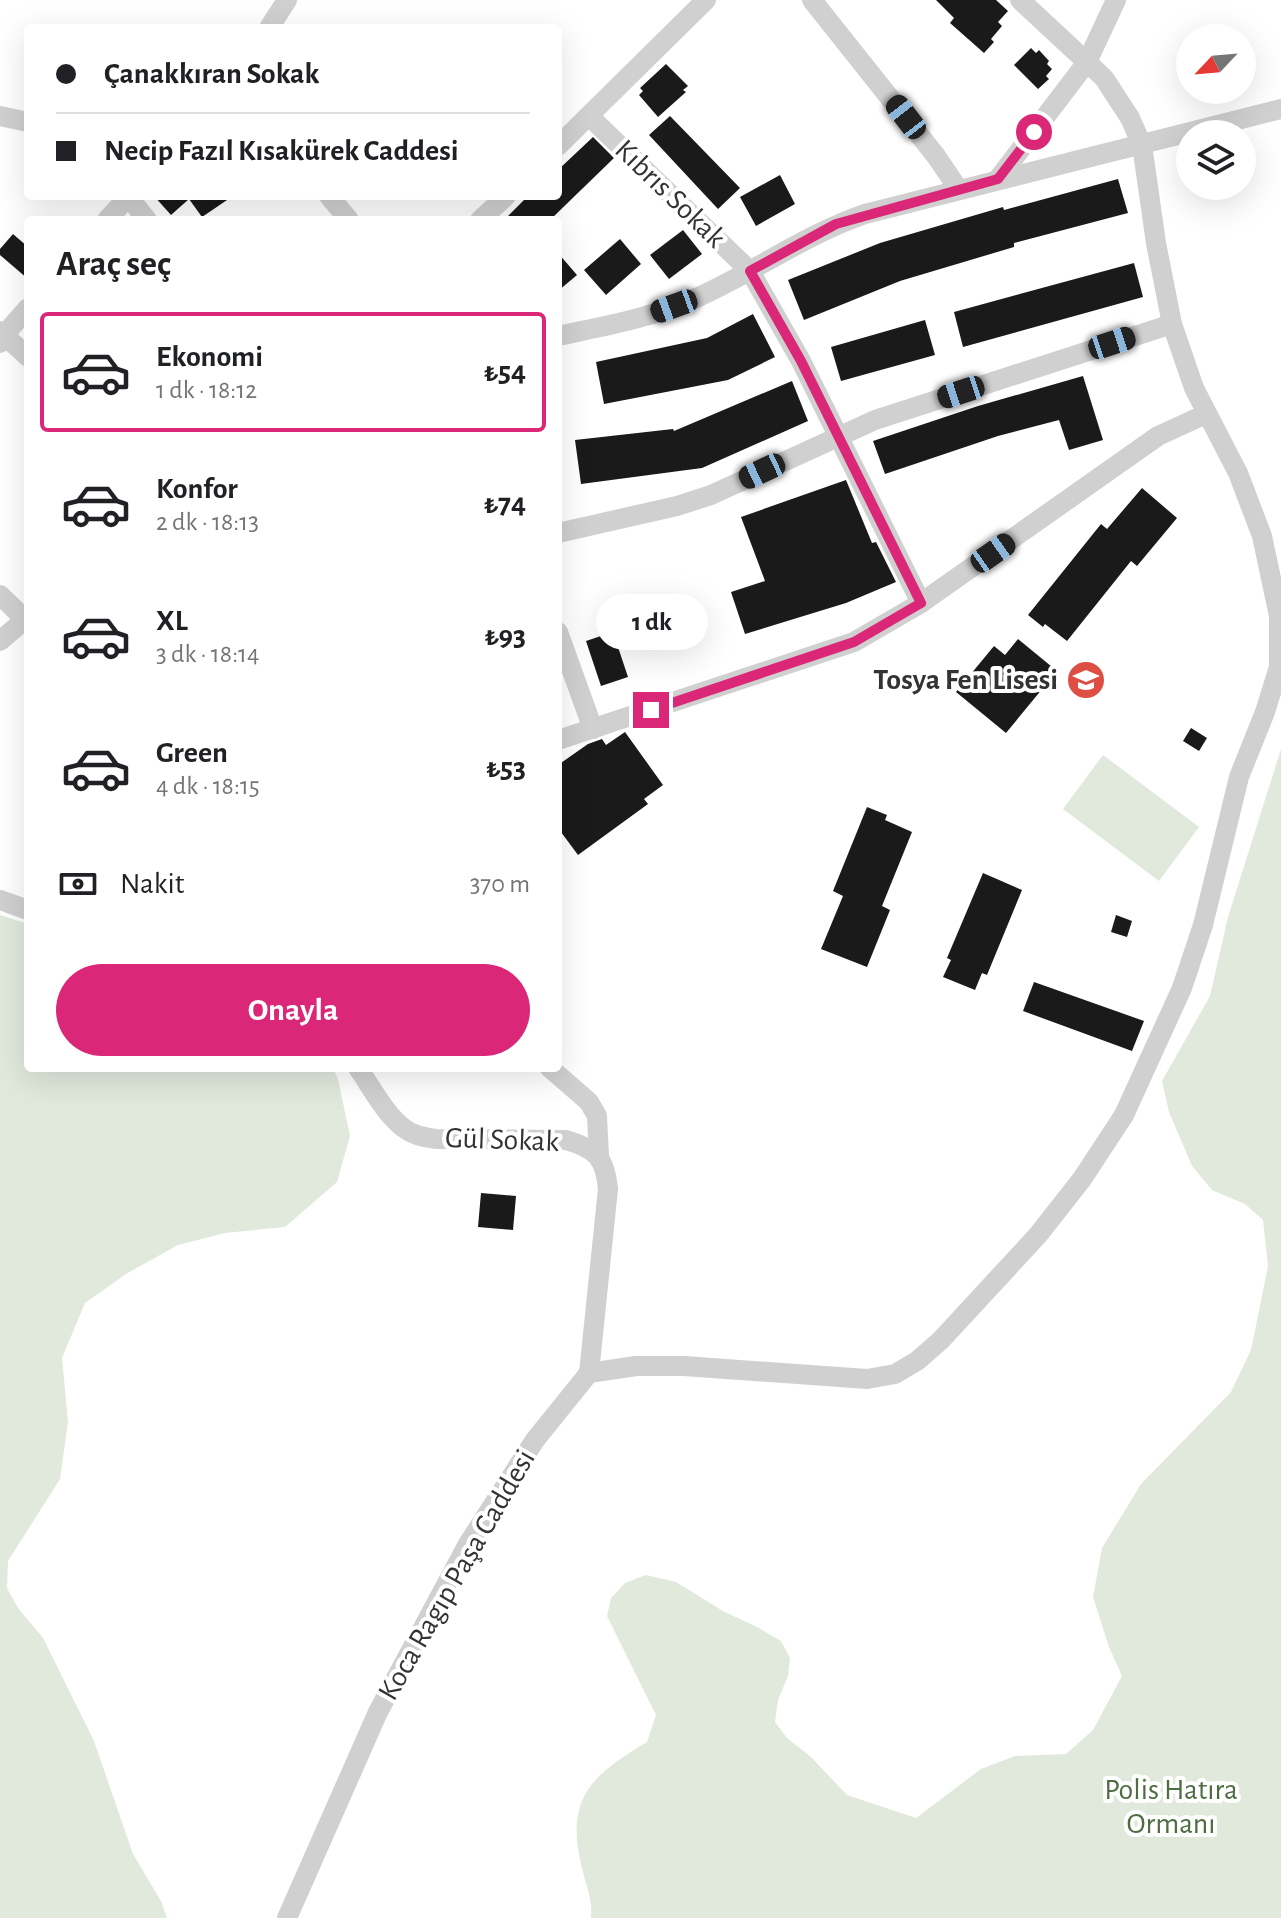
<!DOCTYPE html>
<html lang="tr">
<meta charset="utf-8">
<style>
body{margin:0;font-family:"Alegreya Sans",sans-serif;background:#f2f2f2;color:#202124;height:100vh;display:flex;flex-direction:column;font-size:30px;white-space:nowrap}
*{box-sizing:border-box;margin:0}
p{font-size:26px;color:#757577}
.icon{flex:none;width:44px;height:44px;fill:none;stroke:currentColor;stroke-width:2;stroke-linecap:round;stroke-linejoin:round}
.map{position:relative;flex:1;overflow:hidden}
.side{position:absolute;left:24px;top:216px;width:538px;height:856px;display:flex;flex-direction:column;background:#fff;border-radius:8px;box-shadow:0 8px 32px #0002}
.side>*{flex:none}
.hud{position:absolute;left:24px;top:24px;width:538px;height:176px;border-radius:8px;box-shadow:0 8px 32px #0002;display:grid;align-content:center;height:176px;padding:0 32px;background:#fff}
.needle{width:52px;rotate:244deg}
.fabs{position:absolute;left:1176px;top:24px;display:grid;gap:16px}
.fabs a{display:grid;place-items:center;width:80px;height:80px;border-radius:50%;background:#fff;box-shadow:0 8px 32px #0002;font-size:40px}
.end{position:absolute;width:36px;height:36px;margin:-18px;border:10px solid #db2777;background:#fff;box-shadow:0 0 0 4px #fff}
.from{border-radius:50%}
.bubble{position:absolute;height:56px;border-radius:28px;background:#fff;box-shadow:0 8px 32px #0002;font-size:26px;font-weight:700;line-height:56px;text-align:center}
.car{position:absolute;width:24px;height:48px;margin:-24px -12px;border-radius:10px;box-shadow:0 0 6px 2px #0007;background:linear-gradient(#222 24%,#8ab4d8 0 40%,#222 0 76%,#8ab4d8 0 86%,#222 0)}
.hud b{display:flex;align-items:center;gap:28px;height:76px;font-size:30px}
.hud b+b{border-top:2px solid #e0e0e0}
.hud i{width:20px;height:20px;background:#202124}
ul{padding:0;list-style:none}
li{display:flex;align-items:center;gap:24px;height:120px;margin:0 16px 12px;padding:0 16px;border:4px solid transparent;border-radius:8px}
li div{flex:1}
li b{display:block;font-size:30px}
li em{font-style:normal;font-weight:700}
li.current{border-color:#db2777}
li>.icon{width:72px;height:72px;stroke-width:1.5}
h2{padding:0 32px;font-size:36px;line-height:96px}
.pay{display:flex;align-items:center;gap:20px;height:88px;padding:0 32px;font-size:30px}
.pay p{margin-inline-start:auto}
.cta{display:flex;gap:16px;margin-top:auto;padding:16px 32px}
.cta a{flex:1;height:92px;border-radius:48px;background:#db2777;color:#fff;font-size:32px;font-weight:700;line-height:92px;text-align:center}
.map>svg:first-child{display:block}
</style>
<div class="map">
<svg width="1281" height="1918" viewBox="0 0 1281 1918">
<rect width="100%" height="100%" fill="#fff"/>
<g fill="#e1e9dd">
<path d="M1281,749V1918H591C593,1898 585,1883 581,1864C565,1796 594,1774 647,1742L656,1715L607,1616L611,1598L625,1583L646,1575L676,1582L723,1611L757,1627L781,1641L790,1658L788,1676L778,1700L775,1722L787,1738L811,1757L847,1795L916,1818L981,1769L1015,1756L1066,1754L1093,1730L1122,1676L1109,1647L1093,1597L1102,1548L1141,1484L1231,1392L1251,1350L1268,1266L1263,1220L1245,1204L1212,1190L1192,1166L1169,1112L1162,1081L1210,996L1228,917Z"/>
<path d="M1103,755L1199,827L1159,881L1063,809Z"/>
<path d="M0,915L28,924V1068H333L338,1079L350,1136L337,1182L285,1227L225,1233L178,1245L126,1274L85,1303L62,1358L68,1422L60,1479L8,1561L7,1588L18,1608L43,1638L94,1741L133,1854L161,1901L167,1918H0Z"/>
</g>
<g fill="#1a1a1a">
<path d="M936,0H996L1008,11L998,22L1002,26L991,39L994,42L984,53L950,23L954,18Z"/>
<path d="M1031,48L1036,53L1039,50L1049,61L1047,64L1052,69L1046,76L1049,79L1038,89L1014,65Z"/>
<path d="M666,64L688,86L683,90L686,92L658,117L639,95L643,91L640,88Z"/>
<path d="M670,116L740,188L718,209L649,135Z"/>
<path d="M593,137L614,158L550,220H504L528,196H558V170Z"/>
<path d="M780,175L795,204L756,226L740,197Z"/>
<path d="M1118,179L1128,213L1014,243V247L900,281L804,320L788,280L880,243L1003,207L1004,210Z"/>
<path d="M154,196H233L202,217L189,199L171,215Z"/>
<path d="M683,230L702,254L669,279L650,255Z"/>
<path d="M13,234L28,247V279L0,255V249Z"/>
<path d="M620,239L641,264L606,295L584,270Z"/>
<path d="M558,253L577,275L558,291Z"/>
<path d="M1134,263L1143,297L963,347L954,312Z"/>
<path d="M753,314L775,357L728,380L604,404L596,362L707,338Z"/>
<path d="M925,320L935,355L841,381L831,347Z"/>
<path d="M1083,376L1103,440L1069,450L1059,420L998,436L885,474L873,441L978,406Z"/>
<path d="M792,381L808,421L702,468L581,484L575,440L673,429L674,431Z"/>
<path d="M846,480L872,543L876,542L896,582L846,603L745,634L731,592L765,581L741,517Z"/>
<path d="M1142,488L1177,518L1137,566L1131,561L1067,641L1045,624L1043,627L1028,615L1101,524L1107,529Z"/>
<path d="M613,632L628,677L601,686L586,641Z"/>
<path d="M1018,639L1057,671L1006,733L956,692L994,646L1005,655Z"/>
<path d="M1191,728L1207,738L1199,751L1183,741Z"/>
<path d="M625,732L663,785L644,799L648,804L578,855L558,828V765L588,744L602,739L606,745Z"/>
<path d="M867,807L887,815L885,820L912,832L882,906L890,910L867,967L821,949L843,896L833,891Z"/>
<path d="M983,873L1022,890L987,975L982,973L975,990L943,977L951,960L947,958Z"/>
<path d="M1116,915L1132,921L1127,937L1111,932Z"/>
<path d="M1034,982L1144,1021L1132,1051L1023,1011Z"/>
<path d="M481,1193L516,1196L513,1230L478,1227Z"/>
</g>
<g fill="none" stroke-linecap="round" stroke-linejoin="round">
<g stroke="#d0d0d0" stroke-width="20">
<path d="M812,0L936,156L959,190"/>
<path d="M269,28L287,0"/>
<path d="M0,116L28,122"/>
<path d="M590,117L750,271L801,361L921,603"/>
<path d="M558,146L706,0"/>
<path d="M998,179L1087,62L1116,0"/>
<path d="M128,196L147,220"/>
<path d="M329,196L349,220"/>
<path d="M107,220L129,196"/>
<path d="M480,220L506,196"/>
<path d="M0,331L28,357"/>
<path d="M558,336C604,326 651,318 694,299C753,273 804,235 865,214L1281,109"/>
<path d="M0,343L5,334L28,308"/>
<path d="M558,533L677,506L711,495L875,420L1172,324"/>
<path d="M0,595L28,622"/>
<path d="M558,632L593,729"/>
<path d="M0,641L28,617"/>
<path d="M558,740L854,642L921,603L1158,436L1206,414"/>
<path d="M0,900L28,910"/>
<path d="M358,1068C373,1089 391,1127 417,1135C423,1137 430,1138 436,1139L566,1140C596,1149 605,1157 608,1189L589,1373"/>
<path d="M550,1068L589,1102L597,1116L599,1156"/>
<path d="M287,1918L378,1712L468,1544L535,1440L589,1373L636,1366H684L867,1379L895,1374L917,1361L941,1340L1038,1235L1082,1179L1124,1115L1182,988L1203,925L1239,777L1265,712L1279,667V616L1262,536L1238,473L1194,388L1172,324L1156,243L1142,145L1130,118L1104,78L1020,0"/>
</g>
</g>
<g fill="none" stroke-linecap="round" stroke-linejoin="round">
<path stroke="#db2777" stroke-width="10" d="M651,710L854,642L921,603L801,361L750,271L836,224L998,179L1034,132"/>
</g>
<defs>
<g id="school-disc" transform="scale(2)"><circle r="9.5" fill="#dd4f42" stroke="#fff"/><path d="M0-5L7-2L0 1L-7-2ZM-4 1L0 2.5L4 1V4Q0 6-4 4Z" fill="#fff"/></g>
</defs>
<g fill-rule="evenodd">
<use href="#school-disc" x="1086" y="680"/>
</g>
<g text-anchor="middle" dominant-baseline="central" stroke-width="8" stroke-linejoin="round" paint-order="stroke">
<g font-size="30" fill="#333" stroke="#fff">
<text transform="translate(670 194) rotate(44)">Kıbrıs Sokak</text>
<text transform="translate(502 1140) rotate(2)">Gül Sokak</text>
<text transform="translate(457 1575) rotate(-60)">Koca Ragıp Paşa Caddesi</text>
</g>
<g font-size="30" font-weight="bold" fill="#333" stroke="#fff" text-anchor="end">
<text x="1058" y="680">Tosya Fen Lisesi</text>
</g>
<g font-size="30" fill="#4f6d42" stroke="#fff">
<text x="1171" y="1790">Polis Hatıra<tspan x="1171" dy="34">Ormanı</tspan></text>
</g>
</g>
</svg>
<div class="fabs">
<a><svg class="needle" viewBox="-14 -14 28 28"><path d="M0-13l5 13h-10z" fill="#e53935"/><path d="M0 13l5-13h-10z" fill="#757577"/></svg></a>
<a><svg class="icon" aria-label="layers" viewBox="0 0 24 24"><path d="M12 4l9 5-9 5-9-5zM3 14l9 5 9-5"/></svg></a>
</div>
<i class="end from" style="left:1034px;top:132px"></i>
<i class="end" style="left:651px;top:710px"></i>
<div class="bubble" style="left:596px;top:594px;width:112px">1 dk</div>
<i class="car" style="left:906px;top:117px;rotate:322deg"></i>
<i class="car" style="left:674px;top:306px;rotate:250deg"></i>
<i class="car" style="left:1112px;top:343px;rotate:72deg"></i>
<i class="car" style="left:961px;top:392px;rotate:252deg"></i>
<i class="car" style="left:762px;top:471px;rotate:245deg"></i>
<i class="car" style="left:993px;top:553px;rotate:55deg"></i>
<div class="hud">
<b><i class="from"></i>Çanakkıran Sokak</b>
<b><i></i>Necip Fazıl Kısakürek Caddesi</b>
</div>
<section class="side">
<h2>Araç seç</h2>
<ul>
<li class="current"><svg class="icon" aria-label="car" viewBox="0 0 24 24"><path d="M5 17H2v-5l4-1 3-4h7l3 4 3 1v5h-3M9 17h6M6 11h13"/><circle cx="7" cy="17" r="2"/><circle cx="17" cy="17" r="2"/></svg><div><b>Ekonomi</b><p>1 dk · 18:12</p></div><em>₺54</em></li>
<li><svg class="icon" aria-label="car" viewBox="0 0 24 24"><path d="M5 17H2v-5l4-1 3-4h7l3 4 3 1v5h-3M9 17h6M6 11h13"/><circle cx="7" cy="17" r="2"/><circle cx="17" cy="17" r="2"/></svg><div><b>Konfor</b><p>2 dk · 18:13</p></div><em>₺74</em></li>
<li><svg class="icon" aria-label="car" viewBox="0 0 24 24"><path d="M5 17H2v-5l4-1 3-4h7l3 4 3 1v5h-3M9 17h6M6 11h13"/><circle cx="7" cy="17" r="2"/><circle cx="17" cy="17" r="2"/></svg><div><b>XL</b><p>3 dk · 18:14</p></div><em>₺93</em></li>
<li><svg class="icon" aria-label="car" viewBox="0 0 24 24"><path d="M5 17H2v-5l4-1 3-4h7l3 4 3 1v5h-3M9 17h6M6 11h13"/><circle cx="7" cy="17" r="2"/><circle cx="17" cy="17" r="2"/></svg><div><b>Green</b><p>4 dk · 18:15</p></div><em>₺53</em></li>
</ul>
<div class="pay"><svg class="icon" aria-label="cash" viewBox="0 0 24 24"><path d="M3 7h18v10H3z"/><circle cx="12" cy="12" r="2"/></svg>Nakit<p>370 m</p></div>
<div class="cta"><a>Onayla</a></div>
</section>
</div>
